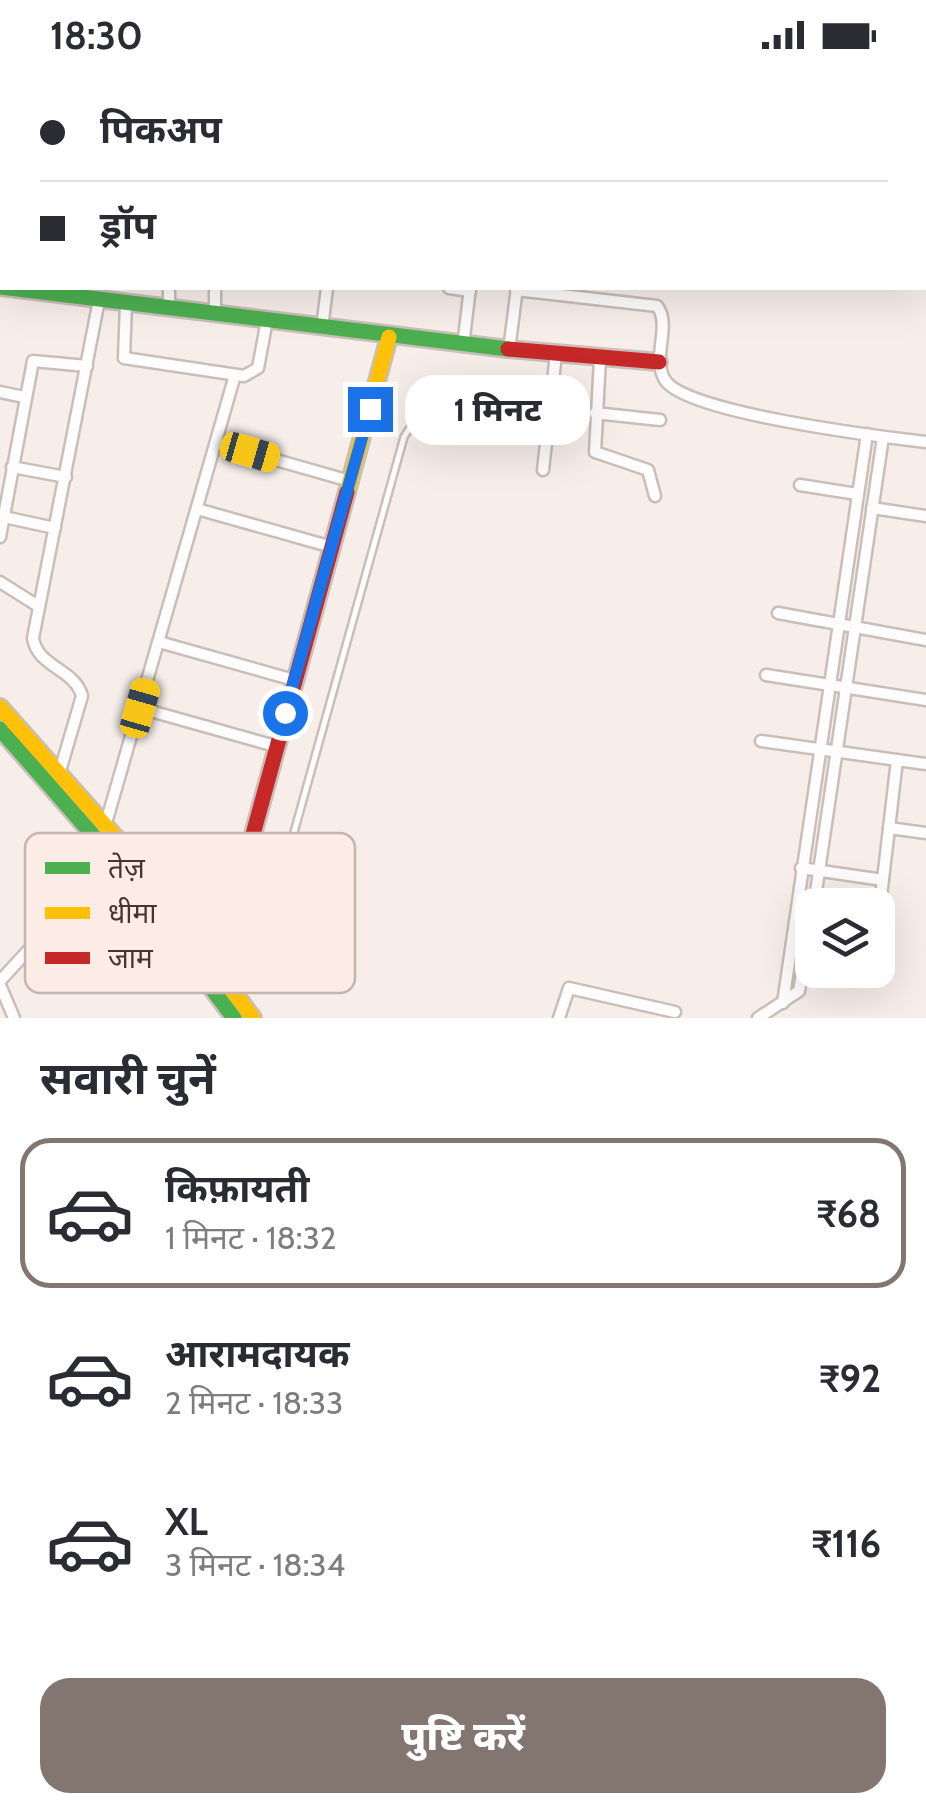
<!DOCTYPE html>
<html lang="hi">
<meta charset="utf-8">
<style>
body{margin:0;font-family:Cabin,"Noto Sans Devanagari",sans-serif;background:#f2f2f3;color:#2b2b33;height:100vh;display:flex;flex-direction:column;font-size:38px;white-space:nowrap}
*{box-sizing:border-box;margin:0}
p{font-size:32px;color:#7c7c81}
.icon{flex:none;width:55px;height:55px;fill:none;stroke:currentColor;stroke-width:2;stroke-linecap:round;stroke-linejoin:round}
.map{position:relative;height:948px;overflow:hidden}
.drawer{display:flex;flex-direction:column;background:#fff;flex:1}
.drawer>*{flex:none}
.top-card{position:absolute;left:0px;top:0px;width:928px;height:220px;box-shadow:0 10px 40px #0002;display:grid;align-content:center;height:220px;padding:0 40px;background:#fff}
.controls{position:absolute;left:795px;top:818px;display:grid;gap:20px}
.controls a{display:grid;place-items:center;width:100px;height:100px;border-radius:20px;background:#fff;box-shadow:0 10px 40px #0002;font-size:50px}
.end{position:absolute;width:45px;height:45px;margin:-22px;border:12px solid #1a73e8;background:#fff;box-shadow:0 0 0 5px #fff}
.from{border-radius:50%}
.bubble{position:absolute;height:70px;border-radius:30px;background:#fff;box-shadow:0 10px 40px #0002;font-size:32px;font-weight:800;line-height:70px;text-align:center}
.car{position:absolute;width:30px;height:60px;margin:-30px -15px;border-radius:12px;box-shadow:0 0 8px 2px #0007;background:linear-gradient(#f5c518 24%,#345 0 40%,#f5c518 0 76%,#345 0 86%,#f5c518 0)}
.top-card b{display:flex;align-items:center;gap:35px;height:95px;font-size:38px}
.top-card b+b{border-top:2px solid #e1e1e2}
.top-card i{width:25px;height:25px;background:#2b2b33}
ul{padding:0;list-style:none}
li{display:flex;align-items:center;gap:30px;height:150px;margin:0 20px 15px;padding:0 20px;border:5px solid transparent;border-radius:30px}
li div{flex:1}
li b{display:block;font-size:38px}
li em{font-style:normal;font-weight:800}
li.current{border-color:#837670}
li>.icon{width:90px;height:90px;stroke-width:1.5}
h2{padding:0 40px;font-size:45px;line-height:120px}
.cta{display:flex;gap:20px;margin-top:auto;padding:20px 40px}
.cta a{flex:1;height:115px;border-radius:30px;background:#837670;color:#fff;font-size:40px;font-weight:800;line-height:115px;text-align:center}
.status{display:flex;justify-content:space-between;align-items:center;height:70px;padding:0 50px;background:#fff;direction:ltr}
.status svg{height:28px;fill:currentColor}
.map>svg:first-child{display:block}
</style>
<div class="status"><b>18:30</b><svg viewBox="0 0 49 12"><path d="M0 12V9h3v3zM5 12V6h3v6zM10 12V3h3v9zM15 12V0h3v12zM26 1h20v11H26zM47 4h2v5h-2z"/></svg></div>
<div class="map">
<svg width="926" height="948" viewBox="0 0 926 948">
<rect width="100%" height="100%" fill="#f7eeea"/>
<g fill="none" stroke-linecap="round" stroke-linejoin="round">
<g stroke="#c9beb8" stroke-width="10">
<path id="lane" d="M237,923L259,888L404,367L409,359L420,355L492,365"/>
</g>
<g stroke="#c9beb8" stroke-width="15">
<g id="street">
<path d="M47,0V2"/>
<path d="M101,0V2"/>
<path d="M154,0L155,2"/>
<path d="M313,2V0"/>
<path d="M371,2L372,0"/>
<path d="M431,2V0"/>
<path d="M497,2V0"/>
<path d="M571,2V0"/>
<path d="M684,2L685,0"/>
<path d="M893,2L894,0"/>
<path d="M0,42H2"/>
<path d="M0,100H2"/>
<path d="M0,144H2"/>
<path d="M169,218V239"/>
<path d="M215,218V244"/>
<path d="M449,218L470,221"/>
<path d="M516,220L657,236C672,255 651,288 665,310C685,343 882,367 926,372"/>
<path d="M126,233L124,288L244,306L258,298L267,250"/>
<path d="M322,258L327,218"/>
<path d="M463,276L470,218"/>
<path d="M509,280L517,218"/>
<path d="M600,288L595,382L648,400L655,426"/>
<path d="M0,322L24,327"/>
<path d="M595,343L660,350"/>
<path d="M216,373L350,411"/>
<path d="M12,397L66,407"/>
<path d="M543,400L556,284"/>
<path d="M800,415L857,424"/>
<path d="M872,438L926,446"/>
<path d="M197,439L332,477"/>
<path d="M4,447L55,458"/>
<path d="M0,467L33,291L87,296"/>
<path d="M0,512L38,536"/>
<path d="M778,543L926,570"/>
<path d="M159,572L294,610"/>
<path d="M766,605L926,630"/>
<path d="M140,638L275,676"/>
<path d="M761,671L926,694"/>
<path d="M60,701L82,626C75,599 37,597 33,568L99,230"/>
<path d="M889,758L926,763"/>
<path d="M104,760L235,305"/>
<path d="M801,798L883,810"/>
<path d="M814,835L883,367"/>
<path d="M878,852L897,690"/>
<path d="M0,911L113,788"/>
<path d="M0,915L14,948"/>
<path d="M783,933L867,364"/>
<path d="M559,948L569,918L675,942"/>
<path d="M758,948L799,921L812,844"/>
</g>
</g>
<g stroke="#c9beb8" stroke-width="20">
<g id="fast">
<path d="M0,217L508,279"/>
<path d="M0,659L113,788L234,948"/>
</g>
</g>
<g stroke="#c9beb8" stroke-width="20">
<g id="slow">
<path d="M347,422L389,267"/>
<path d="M0,637L125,778L253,948"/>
</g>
</g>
<g stroke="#c9beb8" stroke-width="20">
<g id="jam">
<path d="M508,279L659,292"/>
<path d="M216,899L347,422"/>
</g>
</g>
<use href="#lane" stroke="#fefcfc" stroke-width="5"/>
<use href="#street" stroke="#fefcfc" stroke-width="10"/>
<use href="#fast" stroke="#4caf50" stroke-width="15"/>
<use href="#slow" stroke="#ffc107" stroke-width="15"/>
<use href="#jam" stroke="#c62828" stroke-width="15"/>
</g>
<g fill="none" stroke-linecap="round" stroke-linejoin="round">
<path stroke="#1a73e8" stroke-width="12" d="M285,643L370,339"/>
</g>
<rect x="25" y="763" width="330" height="160" rx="15" fill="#fcece5" stroke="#c5b5ae" stroke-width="2.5"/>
<rect x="45" y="792" width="45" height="12" fill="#4caf50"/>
<rect x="45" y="837" width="45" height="12" fill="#ffc107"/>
<rect x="45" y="882" width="45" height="12" fill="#c62828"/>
<g font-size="28" fill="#44352e">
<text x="108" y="808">तेज़</text>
<text x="108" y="853">धीमा</text>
<text x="108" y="898">जाम</text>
</g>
</svg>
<div class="controls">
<a><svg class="icon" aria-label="layers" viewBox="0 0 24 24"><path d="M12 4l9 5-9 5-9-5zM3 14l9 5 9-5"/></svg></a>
</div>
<i class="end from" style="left:285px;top:643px"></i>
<i class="end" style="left:370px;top:339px"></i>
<div class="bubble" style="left:405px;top:305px;width:185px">1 मिनट</div>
<i class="car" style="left:250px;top:382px;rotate:106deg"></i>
<i class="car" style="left:140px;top:638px;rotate:16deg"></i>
<div class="top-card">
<b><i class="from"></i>पिकअप</b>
<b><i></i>ड्रॉप</b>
</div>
</div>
<section class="drawer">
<h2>सवारी चुनें</h2>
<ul>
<li class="current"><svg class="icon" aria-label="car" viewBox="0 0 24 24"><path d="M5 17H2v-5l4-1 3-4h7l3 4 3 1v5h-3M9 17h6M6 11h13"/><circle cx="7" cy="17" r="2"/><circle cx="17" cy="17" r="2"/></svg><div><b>किफ़ायती</b><p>1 मिनट · 18:32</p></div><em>₹68</em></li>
<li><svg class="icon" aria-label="car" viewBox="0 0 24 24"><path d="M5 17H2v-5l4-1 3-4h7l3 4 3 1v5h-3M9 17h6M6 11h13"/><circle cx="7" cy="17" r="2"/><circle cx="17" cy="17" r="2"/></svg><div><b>आरामदायक</b><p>2 मिनट · 18:33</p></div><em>₹92</em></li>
<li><svg class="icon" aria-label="car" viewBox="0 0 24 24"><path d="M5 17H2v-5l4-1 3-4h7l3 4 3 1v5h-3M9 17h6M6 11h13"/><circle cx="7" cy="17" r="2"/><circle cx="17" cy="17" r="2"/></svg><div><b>XL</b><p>3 मिनट · 18:34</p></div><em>₹116</em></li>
</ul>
<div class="cta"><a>पुष्टि करें</a></div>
</section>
